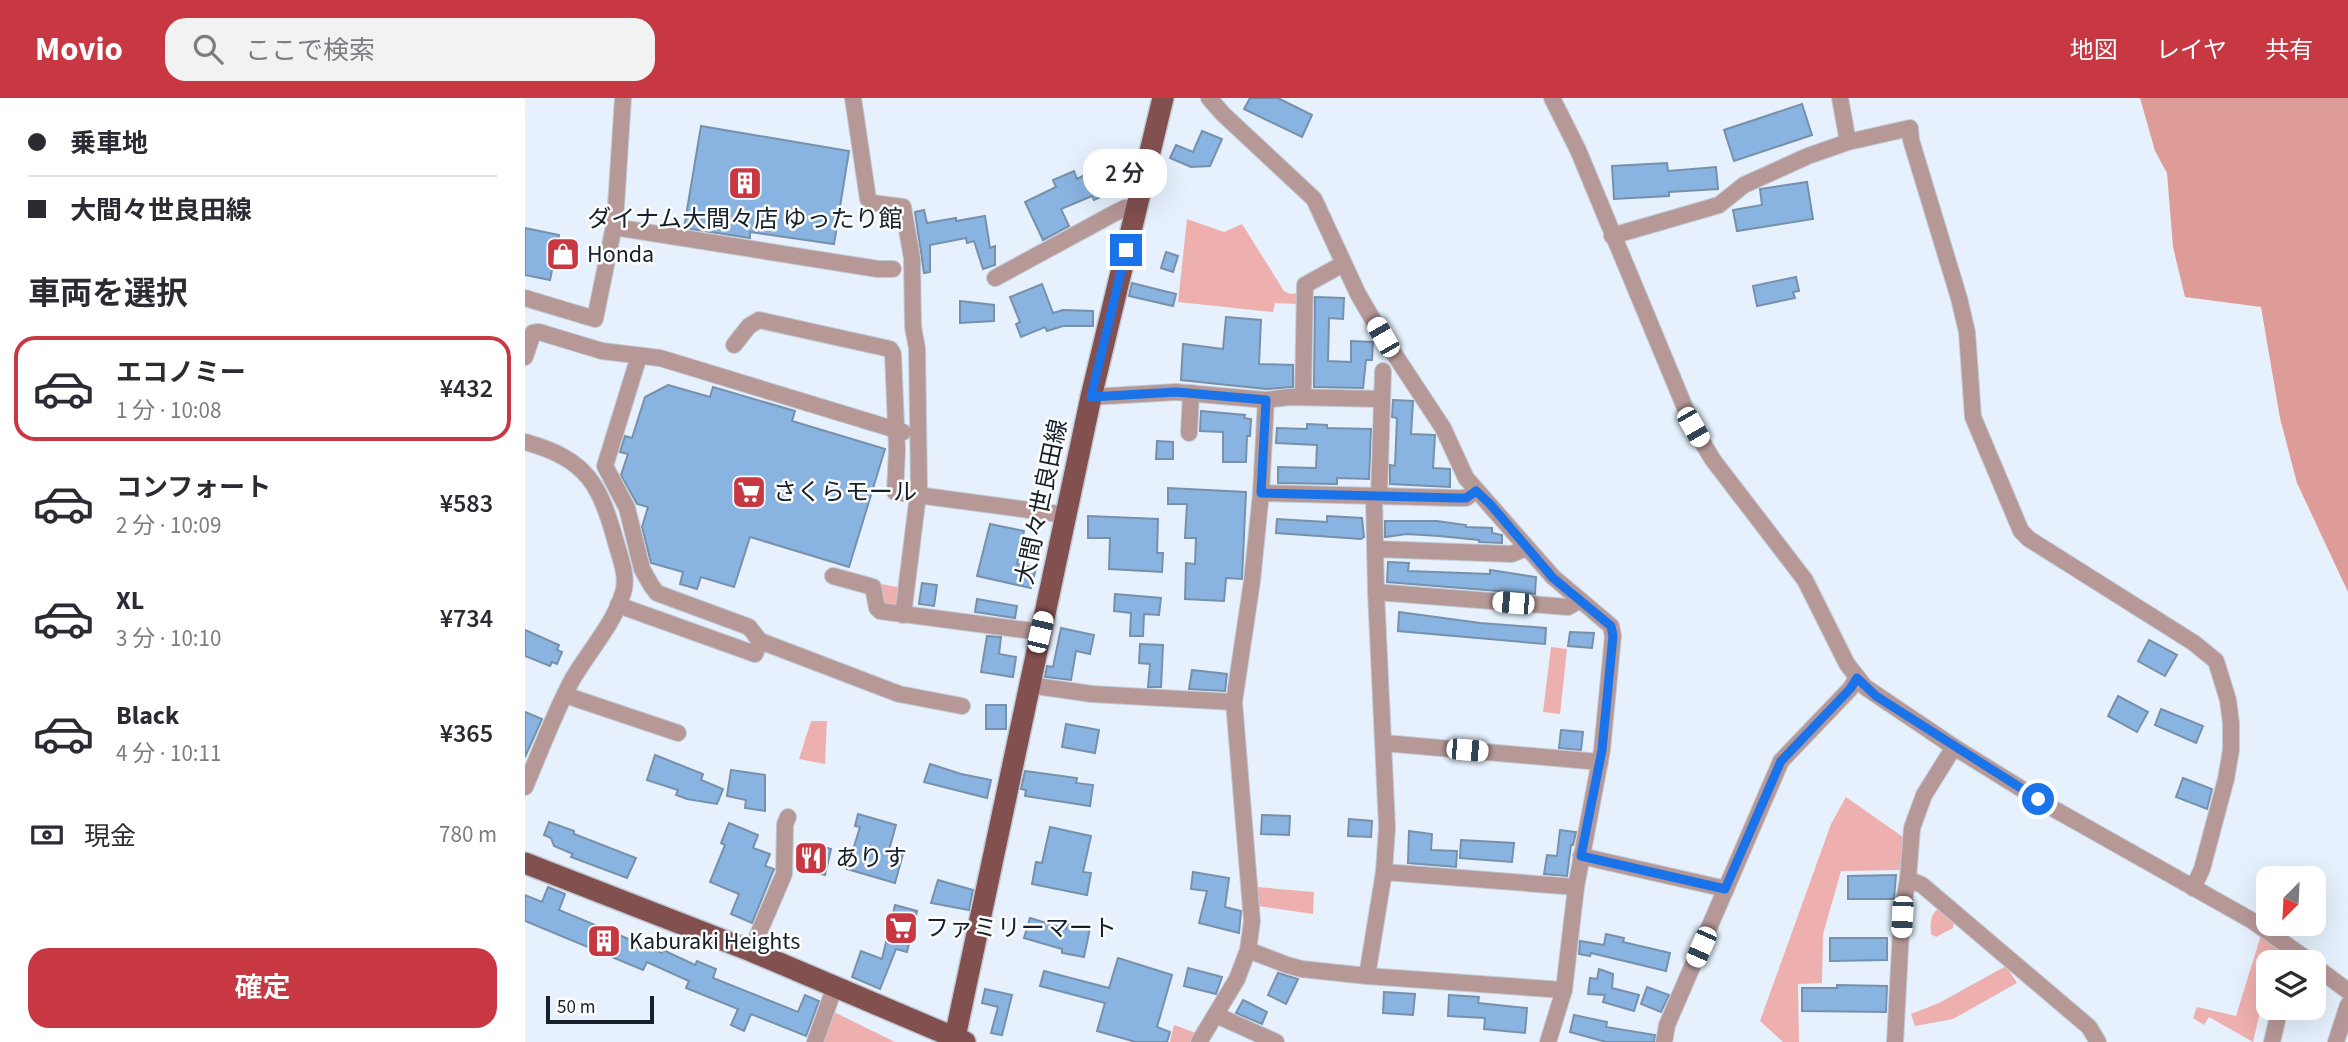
<!DOCTYPE html>
<html lang="ja">
<meta charset="utf-8">
<style>
body{margin:0;font-family:"Source Sans 3","Noto Sans JP",sans-serif;background:#f2f2f3;color:#2b2b33;height:100vh;display:flex;flex-direction:column;font-size:26px;white-space:nowrap}
*{box-sizing:border-box;margin:0}
p{font-size:23px;color:#7c7c81}
.icon{flex:none;width:38px;height:38px;fill:none;stroke:currentColor;stroke-width:2;stroke-linecap:round;stroke-linejoin:round}
.map{position:relative;flex:1;overflow:hidden}
.panel{display:flex;flex-direction:column;background:#fff;width:525px}
.panel>*{flex:none}
.top-card{display:grid;align-content:center;height:154px;padding:0 28px;background:#fff}
.needle{width:46px;rotate:204deg}
.fabs{position:absolute;left:1731px;top:768px;display:grid;gap:14px}
.fabs a{display:grid;place-items:center;width:70px;height:70px;border-radius:14px;background:#fff;box-shadow:0 7px 28px #0002;font-size:35px}
.scale{position:absolute;left:21px;bottom:18px;width:108px;box-sizing:border-box;padding-left:7px;border:4px solid #16202a;border-top:0;font-size:19px;line-height:24px;white-space:nowrap;color:#16202a;-webkit-text-stroke:5px #fdfdfd;paint-order:stroke}
.end{position:absolute;width:32px;height:32px;margin:-16px;border:9px solid #1a73e8;background:#fff;box-shadow:0 0 0 4px #fff}
.from{border-radius:50%}
.bubble{position:absolute;height:49px;border-radius:21px;background:#fff;box-shadow:0 7px 28px #0002;font-size:23px;font-weight:600;line-height:49px;text-align:center}
.car{position:absolute;width:21px;height:42px;margin:-21px -10px;border-radius:9px;box-shadow:0 0 5px 2px #0007;background:linear-gradient(#fff 24%,#345 0 40%,#fff 0 76%,#345 0 86%,#fff 0)}
.top-card b{display:flex;align-items:center;gap:24px;height:66px;font-size:26px}
.top-card b+b{border-top:2px solid #e1e1e2}
.top-card i{width:18px;height:18px;background:#2b2b33}
ul{padding:0;list-style:none}
li{display:flex;align-items:center;gap:21px;height:105px;margin:0 14px 10px;padding:0 14px;border:4px solid transparent;border-radius:21px}
li div{flex:1}
li b{display:block;font-size:26px}
li em{font-style:normal;font-weight:600}
li.active{border-color:#c83842}
li>.icon{width:63px;height:63px;stroke-width:1.5}
h2{padding:0 28px;font-size:32px;line-height:84px}
.pay{display:flex;align-items:center;gap:18px;height:77px;padding:0 28px;font-size:26px}
.pay p{margin-inline-start:auto}
.cta{display:flex;gap:14px;margin-top:auto;padding:14px 28px}
.cta a{flex:1;height:80px;border-radius:21px;background:#c83842;color:#fff;font-size:28px;font-weight:600;line-height:80px;text-align:center}
header{display:flex;align-items:center;gap:42px;box-sizing:border-box;height:98px;padding:0 35px;background:#c83842;color:#fff}
header strong{font-size:33px}
nav{display:flex;gap:38px;margin-inline-start:auto;font-size:24px}
.search{width:490px;height:63px;background:#f2f2f3;display:flex;align-items:center;gap:18px;box-sizing:border-box;padding:0 24px;border-radius:21px;color:#7c7c81;font-size:26px}
main{display:flex;flex:1;min-height:0}
.map>svg:first-child{display:block}
</style>
<header>
<strong>Movio</strong>
<div class="search"><svg class="icon" aria-label="search" viewBox="0 0 24 24"><circle cx="10" cy="10" r="6"/><path d="M15 15l6 6"/></svg>ここで検索</div>
<nav><a>地図</a><a>レイヤ</a><a>共有</a></nav>
</header>
<main>
<section class="panel">
<div class="top-card">
<b><i class="from"></i>乗車地</b>
<b><i></i>大間々世良田線</b>
</div>
<h2>車両を選択</h2>
<ul>
<li class="active"><svg class="icon" aria-label="car" viewBox="0 0 24 24"><path d="M5 17H2v-5l4-1 3-4h7l3 4 3 1v5h-3M9 17h6M6 11h13"/><circle cx="7" cy="17" r="2"/><circle cx="17" cy="17" r="2"/></svg><div><b>エコノミー</b><p>1 分 · 10:08</p></div><em>¥432</em></li>
<li><svg class="icon" aria-label="car" viewBox="0 0 24 24"><path d="M5 17H2v-5l4-1 3-4h7l3 4 3 1v5h-3M9 17h6M6 11h13"/><circle cx="7" cy="17" r="2"/><circle cx="17" cy="17" r="2"/></svg><div><b>コンフォート</b><p>2 分 · 10:09</p></div><em>¥583</em></li>
<li><svg class="icon" aria-label="car" viewBox="0 0 24 24"><path d="M5 17H2v-5l4-1 3-4h7l3 4 3 1v5h-3M9 17h6M6 11h13"/><circle cx="7" cy="17" r="2"/><circle cx="17" cy="17" r="2"/></svg><div><b>XL</b><p>3 分 · 10:10</p></div><em>¥734</em></li>
<li><svg class="icon" aria-label="car" viewBox="0 0 24 24"><path d="M5 17H2v-5l4-1 3-4h7l3 4 3 1v5h-3M9 17h6M6 11h13"/><circle cx="7" cy="17" r="2"/><circle cx="17" cy="17" r="2"/></svg><div><b>Black</b><p>4 分 · 10:11</p></div><em>¥365</em></li>
</ul>
<div class="pay"><svg class="icon" aria-label="cash" viewBox="0 0 24 24"><path d="M3 7h18v10H3z"/><circle cx="12" cy="12" r="2"/></svg>現金<p>780 m</p></div>
<div class="cta"><a>確定</a></div>
</section>
<div class="map">
<svg width="1823" height="944" viewBox="0 0 1823 944">
<rect width="100%" height="100%" fill="#e6f1fd"/>
<g fill="#eeb0ae">
<path d="M662,121L699,134L717,126L759,193L765,196L773,195V206L750,205L748,214L653,204Z"/>
<path d="M356,486L378,490L375,510L359,507L355,491Z"/>
<path d="M1026,549L1042,551L1035,616L1018,614Z"/>
<path d="M286,623H302L300,666L274,661Z"/>
<path d="M1321,699L1378,739L1377,772L1316,773L1298,836L1297,885L1273,886L1274,944H1258L1235,923L1306,726Z"/>
<path d="M732,789L789,794L788,816L733,808Z"/>
<path d="M1413,811L1429,824L1428,830L1411,839L1406,836C1405,828 1405,816 1413,811Z"/>
<path d="M1736,837L1759,853L1758,864L1748,861L1747,864H1743V880L1728,944L1684,919L1679,927L1668,920L1672,909L1711,918Z"/>
<path d="M1481,868L1492,885L1428,921L1390,928L1386,916L1414,905Z"/>
<path d="M307,913L370,944H296Z"/>
<path d="M649,927L674,936L668,944H645Z"/>
</g>
<path fill="#de9c99" d="M1615,0H1823V494L1772,385L1755,320L1736,209L1660,199L1648,149L1642,75L1630,53Z"/>
<g fill="#89b4e1" stroke="#7790ab" stroke-width="2">
<path d="M725,0H753L787,17L777,39L719,11Z"/>
<path d="M1277,6L1287,37L1209,63L1199,32Z"/>
<path d="M176,28L324,53L309,146L225,134V140L159,130Z"/>
<path d="M677,33L697,41L685,68L666,69L645,60L651,47L668,54Z"/>
<path d="M1142,65L1143,73L1191,69L1193,91L1144,94V98L1089,101L1087,68Z"/>
<path d="M575,69L587,94L569,102L567,98L536,111L544,128L518,142L500,104L531,89L528,82L549,73L552,81Z"/>
<path d="M1282,84L1288,121L1212,133L1208,112L1237,107L1235,91Z"/>
<path d="M399,112L402,125L431,120V123L460,118L465,150L470,148V167L458,171L449,143L442,145L441,140L405,147V174L399,175L390,114Z"/>
<path d="M0,130L34,137L25,182L0,177Z"/>
<path d="M641,154L653,158L648,174L636,170Z"/>
<path d="M1271,179L1274,193L1268,194L1270,200L1232,208L1228,188Z"/>
<path d="M607,185L651,196L648,208L604,198Z"/>
<path d="M517,186L528,215L538,212L568,213V228H538L522,233L520,229L496,239L491,226L495,224L485,199Z"/>
<path d="M790,199L819,200L818,221L804,220L803,263L826,264V243L848,244L847,262H841L838,290L789,289Z"/>
<path d="M435,203L469,207V223L435,225Z"/>
<path d="M701,219L736,222L734,266L768,267V289L741,291L656,282L658,246L698,251Z"/>
<path d="M143,287L185,299L188,289L270,313L267,323L360,351L324,469L225,439L209,489L176,479L172,491L155,486L158,474L126,465L117,429L123,409L112,406L96,377L103,356L95,354L100,338L107,340L120,299Z"/>
<path d="M868,302L888,303L886,336L910,337L908,370L925,371V389L865,386V367L870,368L872,320L867,319Z"/>
<path d="M676,313L720,317L719,320L726,321L725,338H722L721,364H698V334L675,333Z"/>
<path d="M782,326L802,327V330L846,331L844,381L812,380V386L753,385V369L791,370L792,347L751,345L752,330L782,331Z"/>
<path d="M632,343L648,344V361H631Z"/>
<path d="M643,390L721,394L717,481L701,480L699,503L660,501L661,465L670,466L671,440H660L662,406H643Z"/>
<path d="M563,418L633,421L632,455H638L637,474L584,471L585,440H563Z"/>
<path d="M802,418L837,420L839,439L836,441L751,435L752,421L802,424Z"/>
<path d="M860,423H912L941,427V429L967,430V435L977,437V445L954,444V442L914,438L882,436L860,439Z"/>
<path d="M465,426L499,433L492,466L511,470L506,490L452,478Z"/>
<path d="M863,464L884,465L883,473L965,476V472L1011,479L1010,496L862,484Z"/>
<path d="M397,485L412,487L409,508L394,506Z"/>
<path d="M590,496L636,500L634,517L619,516L618,538H605L606,515L589,513Z"/>
<path d="M452,501L492,508L490,520L450,514Z"/>
<path d="M874,514L955,525L1021,530L1020,546L873,533Z"/>
<path d="M536,530L569,537L565,556L551,553L546,582L520,579L522,568L528,569Z"/>
<path d="M0,532L34,547L32,552L37,554L32,566L27,564L25,568L0,558Z"/>
<path d="M1045,534L1069,535L1067,550L1043,548Z"/>
<path d="M462,538L476,539L474,556L491,559L488,579L456,574Z"/>
<path d="M1624,542L1652,557L1640,578L1613,563Z"/>
<path d="M615,546L638,547L636,589H623L625,566L614,565Z"/>
<path d="M667,572L702,576L700,593L664,591Z"/>
<path d="M1593,598L1623,614L1612,634L1583,618Z"/>
<rect x="461" y="607" width="20" height="24"/>
<path d="M1636,611L1678,628L1671,645L1630,627Z"/>
<path d="M0,614L17,621L0,659Z"/>
<path d="M541,626L574,632L570,655L537,649Z"/>
<path d="M1036,632L1058,634L1056,652L1034,650Z"/>
<path d="M130,657L178,676L176,682L198,691L192,706L162,701L151,697L153,692L122,682Z"/>
<path d="M405,666L436,676L466,682L462,700L399,684Z"/>
<path d="M206,672L240,677V713L220,710L221,702L202,698Z"/>
<path d="M500,673L552,680L551,685L568,687L565,708L500,698L501,692L496,691Z"/>
<path d="M1658,680L1687,691L1682,711L1651,699Z"/>
<path d="M333,716L371,727L364,752L378,756L370,785L322,771L335,729L330,728Z"/>
<path d="M737,717L765,718L764,737L736,736Z"/>
<path d="M824,721L847,723L846,739L823,738Z"/>
<path d="M24,724L49,733V736L111,760L102,780L46,759L48,756L29,748L26,740L19,737Z"/>
<path d="M204,725L233,737L228,750L245,756L240,768L249,771L227,825L206,816L214,796L185,784L200,747L196,745Z"/>
<path d="M525,729L566,738L558,774L566,775L562,797L507,786L511,764L517,765Z"/>
<path d="M1035,732L1051,734L1048,747H1046L1042,778L1019,776L1022,757L1032,758Z"/>
<path d="M884,733L907,736L906,752L932,753L931,769L883,765Z"/>
<path d="M936,742L989,745L987,764L935,760Z"/>
<path d="M284,745L306,751L300,777L278,771Z"/>
<path d="M668,774L704,780L700,809L716,813L714,835L674,825L682,793L666,791Z"/>
<path d="M1371,777L1369,801H1323V778Z"/>
<path d="M413,782L448,792L444,812L406,805Z"/>
<path d="M23,789L40,796L34,812L137,855L138,852L170,867L172,863L191,871L188,880L273,914L280,897L294,903L281,938L226,916L219,933L206,927L213,911L161,890L164,883L122,864L118,872L0,823V797L17,804Z"/>
<path d="M370,807L392,813L382,854L371,851L355,891L327,879L336,853L357,861Z"/>
<path d="M505,820L541,831L542,826L565,830L559,859L537,855V851L499,840Z"/>
<path d="M1081,836L1099,840L1098,844L1145,855L1141,873L1066,855L1065,858L1054,856L1055,843L1079,847Z"/>
<path d="M1305,840H1362V862L1305,863Z"/>
<path d="M593,860L647,877L632,929L645,934L642,944H611L572,933L580,905L515,888L519,873L584,890Z"/>
<path d="M663,870L697,879L691,896L659,888Z"/>
<path d="M1074,871L1088,876L1087,890L1114,897L1109,913L1078,904L1080,897L1063,896L1065,880L1072,881Z"/>
<path d="M753,875L773,881L761,906L743,897Z"/>
<path d="M1312,887L1362,888L1361,914L1277,913V890H1312Z"/>
<path d="M1122,889L1144,897L1136,914L1116,906Z"/>
<path d="M460,891L487,897L477,937L466,935L473,909L457,905Z"/>
<path d="M859,894L890,896L888,917L858,915Z"/>
<path d="M924,897L954,899L953,905L1002,910L1000,935L959,931L960,920L923,918Z"/>
<path d="M718,902L742,914L737,926L711,915Z"/>
<path d="M1049,917L1082,924L1081,929L1130,937L1129,944H1081L1045,934Z"/>
</g>
<g fill="none" stroke-linecap="round" stroke-linejoin="round">
<g stroke="#c1cbd7" stroke-width="18">
<g id="minor">
<path d="M328,0L343,101L347,105L378,109L387,160L388,229L392,250L394,389L378,517"/>
<path d="M684,0L698,16L789,101L833,196L858,239L918,330L941,380L1028,479L1086,528L1088,538L1077,652L1051,789L1039,892L1023,944"/>
<path d="M1027,0L1053,52L1168,329L1188,362L1280,482L1322,566L1340,589L1429,649L1529,711L1726,822L1786,864"/>
<path d="M1315,0L1323,44"/>
<path d="M89,129L353,171H368"/>
<path d="M1087,138L1194,107L1219,87L1283,58L1323,44L1385,30L1386,42L1434,200L1442,234L1448,319L1496,433L1504,441L1669,545L1691,563L1703,602L1706,625V652L1701,681L1677,771L1668,790"/>
<path d="M470,180L588,116L600,110H611"/>
<path d="M0,200L70,221L90,123L98,0"/>
<path d="M209,247L224,228L234,222L365,251L368,256L372,352L370,394L541,417"/>
<path d="M114,258L80,368L102,410L117,471L126,487L132,495L224,529L235,543L374,596L437,608"/>
<path d="M0,259L8,235L14,234L77,253L135,260L378,334"/>
<path d="M566,299L651,294L741,302L764,299L857,301"/>
<path d="M778,299L780,187L818,166"/>
<path d="M664,335L666,295"/>
<path d="M0,344C64,362 75,387 92,448C96,462 103,480 98,495C89,526 63,554 47,582C29,616 15,654 0,689"/>
<path d="M736,395L932,400H941L951,393"/>
<path d="M854,398L858,273"/>
<path d="M850,451L987,456L1001,450"/>
<path d="M308,478L348,489L352,510L355,513L515,534"/>
<path d="M851,494L1043,509L1055,502"/>
<path d="M93,507L230,556L235,543"/>
<path d="M504,587L567,596L709,604"/>
<path d="M40,597L153,635"/>
<path d="M859,645L1075,664"/>
<path d="M1056,758L1201,791"/>
<path d="M859,774L1051,789"/>
<path d="M1383,781L1397,787L1410,798L1564,929L1573,944"/>
<path d="M723,852L762,867L777,871L842,878L1039,892"/>
<path d="M226,853L259,776L260,726L263,719"/>
<path d="M1788,867L1823,893"/>
<path d="M842,878L859,774L862,729L851,494L849,398"/>
<path d="M691,917L751,944"/>
<path d="M290,944L310,888"/>
<path d="M674,944L712,881L723,852L727,823L709,604L727,483L736,395L741,302"/>
<path d="M1139,944L1142,927L1256,663L1325,591L1332,580"/>
<path d="M1370,944L1377,813L1383,781L1387,730L1399,697L1429,649"/>
<path d="M1747,944L1755,910"/>
<path d="M1811,944L1823,907"/>
</g>
</g>
<g stroke="#c1cbd7" stroke-width="24">
<g id="major">
<path d="M0,765L226,853L440,944"/>
<path d="M429,944L566,299L638,0"/>
</g>
</g>
<use href="#minor" stroke="#b69897" stroke-width="16"/>
<use href="#major" stroke="#82504f" stroke-width="21"/>
</g>
<g fill="none" stroke-linecap="round" stroke-linejoin="round">
<path stroke="#1a73e8" stroke-width="9" d="M601,152L566,299L651,294L741,302L736,395L932,400H941L951,393L965,406L1028,480L1086,528L1088,538L1077,652L1056,758L1200,791L1256,663L1325,591L1332,580L1351,598L1513,701"/>
</g>
<defs>
<g id="building-square" transform="scale(1.75)"><rect x="-9" y="-9" width="18" height="18" rx="4" fill="#c83842" stroke="#fdfdfd"/><path d="M-4-6H4V6H1V3H-1V6H-4ZM-2.5-4.3h1.7v1.8h-1.7ZM.8-4.3h1.7v1.8H.8ZM-2.5-1h1.7V.8h-1.7ZM.8-1h1.7V.8H.8Z" fill="#fff"/></g>
<g id="shop-square" transform="scale(1.75)"><rect x="-9" y="-9" width="18" height="18" rx="4" fill="#c83842" stroke="#fdfdfd"/><path d="M-5-2.5h2.3a2.7 3.5 0 0 1 5.4 0H5L5.5 6h-11ZM-1.5-2.5h3a1.5 2.3 0 0 0-3 0Z" fill="#fff"/></g>
<g id="supermarket-square" transform="scale(1.75)"><rect x="-9" y="-9" width="18" height="18" rx="4" fill="#c83842" stroke="#fdfdfd"/><path d="M-6-5.5h2.5l.6 2H6L4.5 2H-2.5L-4.4-4H-6ZM-1.5 3.2a1.3 1.3 0 1 0 .1 0ZM3 3.2a1.3 1.3 0 1 0 .1 0Z" fill="#fff"/></g>
<g id="restaurant-square" transform="scale(1.75)"><rect x="-9" y="-9" width="18" height="18" rx="4" fill="#c83842" stroke="#fdfdfd"/><path d="M-5-6h1v4h1v-4h1v4h1v-4h1v5L-1.5 .5V6h-2V.5L-5-1ZM5-6V6H3V1.5H1.5Q1.5-4 5-6Z" fill="#fff"/></g>
</defs>
<g fill-rule="evenodd">
<use href="#building-square" x="220" y="85"/>
<use href="#shop-square" x="38" y="156"/>
<use href="#supermarket-square" x="224" y="394"/>
<use href="#restaurant-square" x="286" y="760"/>
<use href="#supermarket-square" x="376" y="830"/>
<use href="#building-square" x="79" y="843"/>
</g>
<g text-anchor="middle" dominant-baseline="central" stroke-width="5" stroke-linejoin="round" paint-order="stroke">
<g font-size="24" fill="#16202a" stroke="#fdfdfd" text-anchor="start">
<text x="220" y="121" text-anchor="middle">ダイナム大間々店 ゆったり館</text>
<text x="62" y="156">Honda</text>
<text x="248" y="394">さくらモール</text>
<text x="310" y="760">ありす</text>
<text x="400" y="830">ファミリーマート</text>
<text x="104" y="843">Kaburaki Heights</text>
</g>
<g font-size="24" fill="#16202a" stroke="#fdfdfd">
<text transform="translate(517 404) rotate(-78)">大間々世良田線</text>
</g>
</g>
</svg>
<div class="fabs">
<a><svg class="needle" viewBox="-14 -14 28 28"><path d="M0-13l5 13h-10z" fill="#e53935"/><path d="M0 13l5-13h-10z" fill="#7c7c81"/></svg></a>
<a><svg class="icon" aria-label="layers" viewBox="0 0 24 24"><path d="M12 4l9 5-9 5-9-5zM3 14l9 5 9-5"/></svg></a>
</div>
<div class="scale">50 m</div>
<i class="end from" style="left:1513px;top:701px"></i>
<i class="end" style="left:601px;top:152px"></i>
<div class="bubble" style="left:558px;top:51px;width:84px">2 分</div>
<i class="car" style="left:858px;top:239px;rotate:330deg"></i>
<i class="car" style="left:1168px;top:329px;rotate:150deg"></i>
<i class="car" style="left:988px;top:505px;rotate:275deg"></i>
<i class="car" style="left:515px;top:534px;rotate:13deg"></i>
<i class="car" style="left:942px;top:652px;rotate:95deg"></i>
<i class="car" style="left:1377px;top:819px;rotate:183deg"></i>
<i class="car" style="left:1176px;top:849px;rotate:204deg"></i>
</div>
</main>
